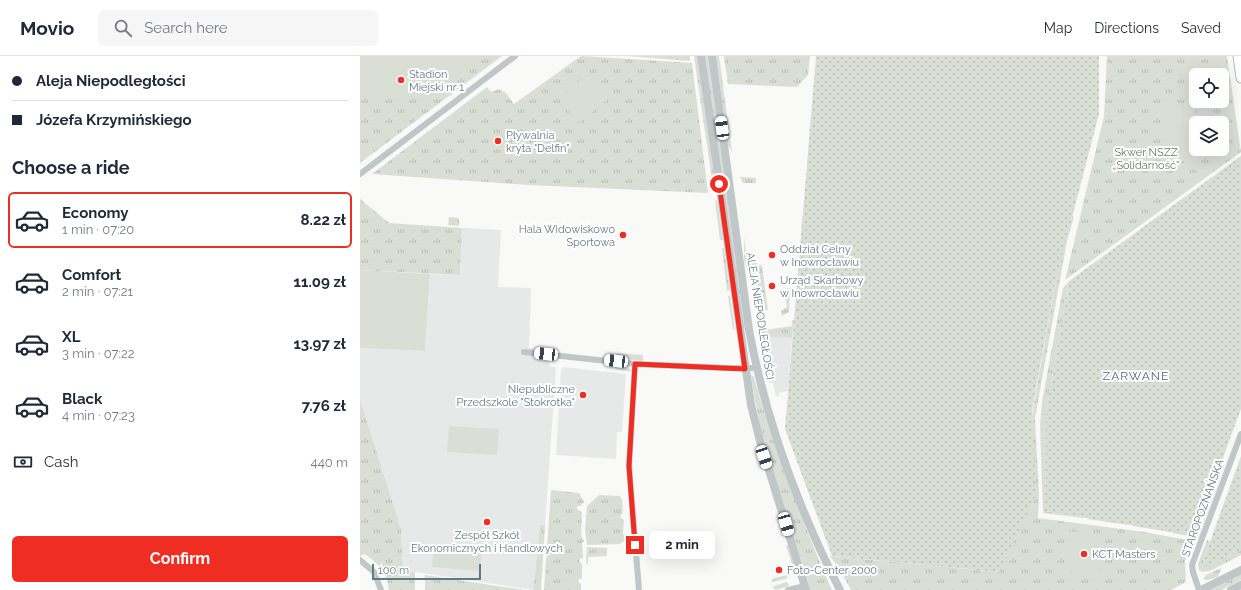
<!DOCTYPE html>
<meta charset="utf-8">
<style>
body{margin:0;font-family:Raleway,sans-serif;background:#f6f6f7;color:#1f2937;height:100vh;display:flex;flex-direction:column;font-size:15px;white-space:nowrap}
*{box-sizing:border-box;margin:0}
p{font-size:13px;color:#747a83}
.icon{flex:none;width:22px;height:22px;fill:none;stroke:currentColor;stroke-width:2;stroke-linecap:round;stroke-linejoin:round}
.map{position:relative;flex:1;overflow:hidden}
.drawer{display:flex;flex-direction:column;background:#fff;width:360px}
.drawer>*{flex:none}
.banner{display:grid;align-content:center;height:88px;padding:0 12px;background:#fff}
.controls{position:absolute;left:829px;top:12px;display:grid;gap:8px}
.controls a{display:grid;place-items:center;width:40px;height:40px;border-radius:6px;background:#fff;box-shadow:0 4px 16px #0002;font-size:20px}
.scale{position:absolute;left:12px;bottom:10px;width:109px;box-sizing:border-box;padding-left:4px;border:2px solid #627a84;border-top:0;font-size:11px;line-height:14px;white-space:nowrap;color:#627a84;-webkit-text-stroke:3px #fff;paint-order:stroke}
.end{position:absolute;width:18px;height:18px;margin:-9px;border:5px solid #ef2d22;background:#fff;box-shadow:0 0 0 2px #fff}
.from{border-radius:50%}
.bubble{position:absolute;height:28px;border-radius:6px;background:#fff;box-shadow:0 4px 16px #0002;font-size:13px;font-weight:700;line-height:28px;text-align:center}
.car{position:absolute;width:12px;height:24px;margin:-12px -6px;border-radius:5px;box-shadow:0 0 3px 1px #0007;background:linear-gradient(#fff 24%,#345 0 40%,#fff 0 76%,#345 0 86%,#fff 0)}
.banner b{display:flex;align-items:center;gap:14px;height:38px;font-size:15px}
.banner b+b{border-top:1px solid #e0e1e3}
.banner i{width:10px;height:10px;background:#1f2937}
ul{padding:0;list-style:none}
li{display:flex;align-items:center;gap:12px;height:56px;margin:0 8px 6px;padding:0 4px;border:2px solid transparent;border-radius:6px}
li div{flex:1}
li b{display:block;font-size:15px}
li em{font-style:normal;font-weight:700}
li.active{border-color:#ef2d22}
li>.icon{width:36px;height:36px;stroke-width:1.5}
h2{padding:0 12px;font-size:18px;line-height:48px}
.pay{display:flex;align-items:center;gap:10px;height:44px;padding:0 12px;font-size:15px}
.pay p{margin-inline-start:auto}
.primary-button{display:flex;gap:8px;margin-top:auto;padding:8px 12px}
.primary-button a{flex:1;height:46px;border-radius:6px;background:#ef2d22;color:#fff;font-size:16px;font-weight:700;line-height:46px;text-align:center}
header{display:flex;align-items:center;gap:24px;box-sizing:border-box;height:56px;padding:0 20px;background:#fff;border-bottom:1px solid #e0e1e3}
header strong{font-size:19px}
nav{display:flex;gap:22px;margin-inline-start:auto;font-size:14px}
.search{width:280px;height:36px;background:#f6f6f7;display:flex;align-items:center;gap:10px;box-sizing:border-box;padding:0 14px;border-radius:6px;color:#747a83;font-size:15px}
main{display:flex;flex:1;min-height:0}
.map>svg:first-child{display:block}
</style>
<header>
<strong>Movio</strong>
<div class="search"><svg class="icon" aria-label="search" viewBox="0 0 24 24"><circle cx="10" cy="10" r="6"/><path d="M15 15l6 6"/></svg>Search here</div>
<nav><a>Map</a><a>Directions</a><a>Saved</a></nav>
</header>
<main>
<section class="drawer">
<div class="banner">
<b><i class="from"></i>Aleja Niepodległości</b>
<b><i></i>Józefa Krzymińskiego</b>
</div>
<h2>Choose a ride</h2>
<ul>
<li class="active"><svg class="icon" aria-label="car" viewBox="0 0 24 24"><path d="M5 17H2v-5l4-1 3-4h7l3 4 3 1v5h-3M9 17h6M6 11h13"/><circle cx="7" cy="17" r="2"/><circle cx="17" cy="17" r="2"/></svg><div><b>Economy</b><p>1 min · 07:20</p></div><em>8.22 zł</em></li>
<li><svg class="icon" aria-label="car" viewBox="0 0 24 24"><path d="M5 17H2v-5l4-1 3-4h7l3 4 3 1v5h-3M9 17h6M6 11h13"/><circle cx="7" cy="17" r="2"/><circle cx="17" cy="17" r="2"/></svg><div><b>Comfort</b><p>2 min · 07:21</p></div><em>11.09 zł</em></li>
<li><svg class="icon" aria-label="car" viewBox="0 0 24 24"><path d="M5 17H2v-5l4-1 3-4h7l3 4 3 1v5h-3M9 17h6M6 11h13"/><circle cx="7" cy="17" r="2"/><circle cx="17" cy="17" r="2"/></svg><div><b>XL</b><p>3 min · 07:22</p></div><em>13.97 zł</em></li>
<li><svg class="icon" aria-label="car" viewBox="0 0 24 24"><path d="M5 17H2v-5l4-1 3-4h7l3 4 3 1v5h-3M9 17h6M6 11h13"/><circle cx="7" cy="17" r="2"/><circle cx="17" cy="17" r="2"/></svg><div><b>Black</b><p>4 min · 07:23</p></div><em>7.76 zł</em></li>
</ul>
<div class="pay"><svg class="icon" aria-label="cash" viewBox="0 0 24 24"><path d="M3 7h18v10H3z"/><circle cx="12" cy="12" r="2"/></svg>Cash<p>440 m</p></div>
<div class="primary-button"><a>Confirm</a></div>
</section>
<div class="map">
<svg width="881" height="534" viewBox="0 0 881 534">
<defs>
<pattern id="grass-tufts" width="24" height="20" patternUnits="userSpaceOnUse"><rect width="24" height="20" fill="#dadfd6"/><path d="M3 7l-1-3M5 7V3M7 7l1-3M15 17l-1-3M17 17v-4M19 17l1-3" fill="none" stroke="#b4bab3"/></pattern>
<pattern id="garden-dots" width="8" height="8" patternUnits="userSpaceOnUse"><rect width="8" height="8" fill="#dadfd6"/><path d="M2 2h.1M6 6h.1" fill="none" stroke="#b4bab3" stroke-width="1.8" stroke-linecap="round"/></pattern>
</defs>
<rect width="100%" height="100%" fill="#f9f9f7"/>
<g fill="#e7e9e8">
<path d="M102,172L141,174L138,231L171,232L169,292L190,294L189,310L196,311L185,469H180L173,534L43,514L41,473L0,343V292L65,295L70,218L100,219Z"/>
<path d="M400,280L432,282L428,335L419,337V340H416L413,327H409Z"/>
<path d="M204,311L266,318L262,376H257L256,403L196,399L201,314Z"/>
</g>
<g fill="url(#grass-tufts)" fill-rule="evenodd">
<path d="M0,0H142L0,107Z"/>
<path d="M221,0L332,7L348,137L169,129L12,118L127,31L131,36L139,33L146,37L154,48Z"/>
<path d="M267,0H330V5Z"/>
<path d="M334,0H337L356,133L354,137Z"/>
<path d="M345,0H348L351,24L385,273H383Z"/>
<path d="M356,0H359L372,96L368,89Z"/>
<path d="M364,0H450L448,19L437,31L368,28Z"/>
<path d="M747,0H867L881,96L705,224L744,60ZM836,19H862V45H836ZM836,67H862V93H836Z"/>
<path d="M380,121L396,122V127H383Z"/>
<path d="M0,143L29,167L102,172L100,219L0,214Z"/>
<path d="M357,144L363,184H360L355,145Z"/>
<path d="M712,160L714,161L707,185L675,362L679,438L678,462L784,476L833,485L825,505L826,526L811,534H491L479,512L470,500L639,516L671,365L695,227Z"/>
<path d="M89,161L99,162V170L88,169Z"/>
<path d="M384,181L389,219V221L384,204Z"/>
<path d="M362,192H364L370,234L367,235Z"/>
<path d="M396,203L397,210L402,209L408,254L397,255L396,235H399L398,229H395L391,204Z"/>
<path d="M709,225L686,355L685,455L724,461V462L683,457L680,369L682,346L703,232Z"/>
<path d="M430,232L429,256L422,260L421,255L427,251L424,233Z"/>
<path d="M370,239L375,274L373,273L368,240Z"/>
<path d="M402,257L405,274L432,270V264H434L432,282L399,280L397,258Z"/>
<path d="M257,297L283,299V305L256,302Z"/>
<path d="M255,309L269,311L272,316L255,313Z"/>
<path d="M391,319L394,321C412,386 436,449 462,511L445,516C425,451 399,387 391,319Z"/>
<path d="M0,343L41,473L43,514L55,516V534H29C27,517 19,508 5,498L0,500Z"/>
<path d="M881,353L834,481L812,477V475L833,478Z"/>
<path d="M881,366L839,480L838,481Z"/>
<path d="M191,434L219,437L224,446L220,450H217V453L222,456L221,480L224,485L222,487L223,502L220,503L219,506L222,508V522L218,524V526L221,528V534H184Z"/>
<path d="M239,439L260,440L262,443L263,456L260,461L264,464L263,478L265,480L266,484L260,488L227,489L225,474L227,450Z"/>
<path d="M728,461L769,468V469L727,463Z"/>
<path d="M773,468L810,475V476L773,470Z"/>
<path d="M180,469H185L181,534H173Z"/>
<path d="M847,484L850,485L843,505L847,510L881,494V499L850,515L842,516L839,514L838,508Z"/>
<path d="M426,489L429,490L437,518H435Z"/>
<path d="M227,491L247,492V500L228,501V508L226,507Z"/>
<path d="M861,512L858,521L848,524L843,523L846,519Z"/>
<path d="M464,516L472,534H450L446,520Z"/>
<path d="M881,518V524L862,534H850Z"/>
<path d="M65,519L164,534H65Z"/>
<path d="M428,519L426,523L411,526L414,522Z"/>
<path d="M426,526L428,527L429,530L416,534L412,531Z"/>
</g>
<g fill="url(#garden-dots)">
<path d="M456,0H739V58L695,227L672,355L676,439L639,516L472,500L425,373Z"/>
<path d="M881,100V353L833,479L685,455L686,355L709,225Z"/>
<path d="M881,400V494L847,511L843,505Z"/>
</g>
<g fill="#dadfd6">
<path d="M0,0H115L61,39L38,47L37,38H31L16,50L0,39Z"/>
<path d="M227,19L247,44L219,67L198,41Z"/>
<path d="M834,49L836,93H838L839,104L804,107L799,52Z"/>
<path d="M0,214L70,218L65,295L0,292Z"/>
<path d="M89,370L139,373L137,399L87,396Z"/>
<path d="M709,475L746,481L739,521L703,515Z"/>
<path d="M74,488L122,492L120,515L72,511Z"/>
</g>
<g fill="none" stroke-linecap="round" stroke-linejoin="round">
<g stroke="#b2bbbe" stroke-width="11">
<path id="secondary" d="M878,0L881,22"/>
</g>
<g stroke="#bfc7c9" stroke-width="6">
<path d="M0,118L155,0"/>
<path d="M164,296L275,308L367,312H396"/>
<path d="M275,308L269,410L279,534"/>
<path d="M0,504L14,516L21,534"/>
<path d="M428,534L445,530"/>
<path d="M839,534L833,516L832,509L881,378"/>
</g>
<g stroke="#bfc7c9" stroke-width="8">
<path d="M341,0L391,349L400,385L446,534"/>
<path d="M352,0L389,274C406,365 438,452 480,534"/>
<path d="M841,534L881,514"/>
<path d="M871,534L881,529"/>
</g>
<use href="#secondary" stroke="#fff" stroke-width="9"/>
</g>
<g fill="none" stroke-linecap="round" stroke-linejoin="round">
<path stroke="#ef2d22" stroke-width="5" d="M275,489L269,410L275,308L385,313L359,128"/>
</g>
<g fill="#ef2d22" stroke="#fff" stroke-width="1.5">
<circle cx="41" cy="24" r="4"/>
<circle cx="138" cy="85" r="4"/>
<circle cx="263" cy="179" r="4"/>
<circle cx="412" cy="199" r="4"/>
<circle cx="412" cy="230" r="4"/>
<circle cx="223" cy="339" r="4"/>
<circle cx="127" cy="466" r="4"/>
<circle cx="724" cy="498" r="4"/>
<circle cx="419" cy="514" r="4"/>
</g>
<g text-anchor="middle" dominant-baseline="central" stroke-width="4" stroke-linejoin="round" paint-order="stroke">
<g font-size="11" fill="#627a84" stroke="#fff" text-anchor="start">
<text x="49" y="18">Stadion<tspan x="49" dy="13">Miejski nr 1</tspan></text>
<text x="146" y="79">Pływalnia<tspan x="146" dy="13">kryta "Delfin"</tspan></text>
<text x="255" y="173" text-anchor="end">Hala Widowiskowo<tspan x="255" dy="13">Sportowa</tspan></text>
<text x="420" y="193">Oddział Celny<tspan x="420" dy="13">w Inowrocławiu</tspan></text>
<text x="420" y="224">Urząd Skarbowy<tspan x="420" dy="13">w Inowrocławiu</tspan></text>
<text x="215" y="333" text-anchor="end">Niepubliczne<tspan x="215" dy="13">Przedszkole "Stokrotka"</tspan></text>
<text x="127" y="479" text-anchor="middle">Zespół Szkół<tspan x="127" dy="13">Ekonomicznych i Handlowych</tspan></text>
<text x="732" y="498">KCT Masters</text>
<text x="427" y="514">Foto-Center 2000</text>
</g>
<g font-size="11" fill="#6b7a62" stroke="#fff">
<text x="786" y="96">Skwer NSZZ<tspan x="786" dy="13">„Solidarność”</tspan></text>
</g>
<g font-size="11" fill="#627a84" stroke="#fff">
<text transform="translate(400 260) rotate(81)">ALEJA NIEPODLEGŁOŚCI</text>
<text transform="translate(843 452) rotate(-70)">STAROPOZNAŃSKA</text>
</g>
<g font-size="12" letter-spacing="1" fill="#55686e" stroke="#fff">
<text x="776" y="320">ZARWANE</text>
</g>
</g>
</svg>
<div class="controls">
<a><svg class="icon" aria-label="locate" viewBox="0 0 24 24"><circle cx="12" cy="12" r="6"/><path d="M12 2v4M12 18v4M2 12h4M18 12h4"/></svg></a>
<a><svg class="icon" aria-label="layers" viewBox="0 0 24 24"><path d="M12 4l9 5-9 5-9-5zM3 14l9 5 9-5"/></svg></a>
</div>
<div class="scale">100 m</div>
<i class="end from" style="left:359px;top:128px"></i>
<i class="end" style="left:275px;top:489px"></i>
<div class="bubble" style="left:289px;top:475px;width:66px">2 min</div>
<i class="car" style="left:362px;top:72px;rotate:352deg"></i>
<i class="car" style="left:186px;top:298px;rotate:276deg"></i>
<i class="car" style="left:256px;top:305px;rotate:276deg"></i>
<i class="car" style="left:404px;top:401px;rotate:162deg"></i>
<i class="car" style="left:426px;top:468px;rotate:164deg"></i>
</div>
</main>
